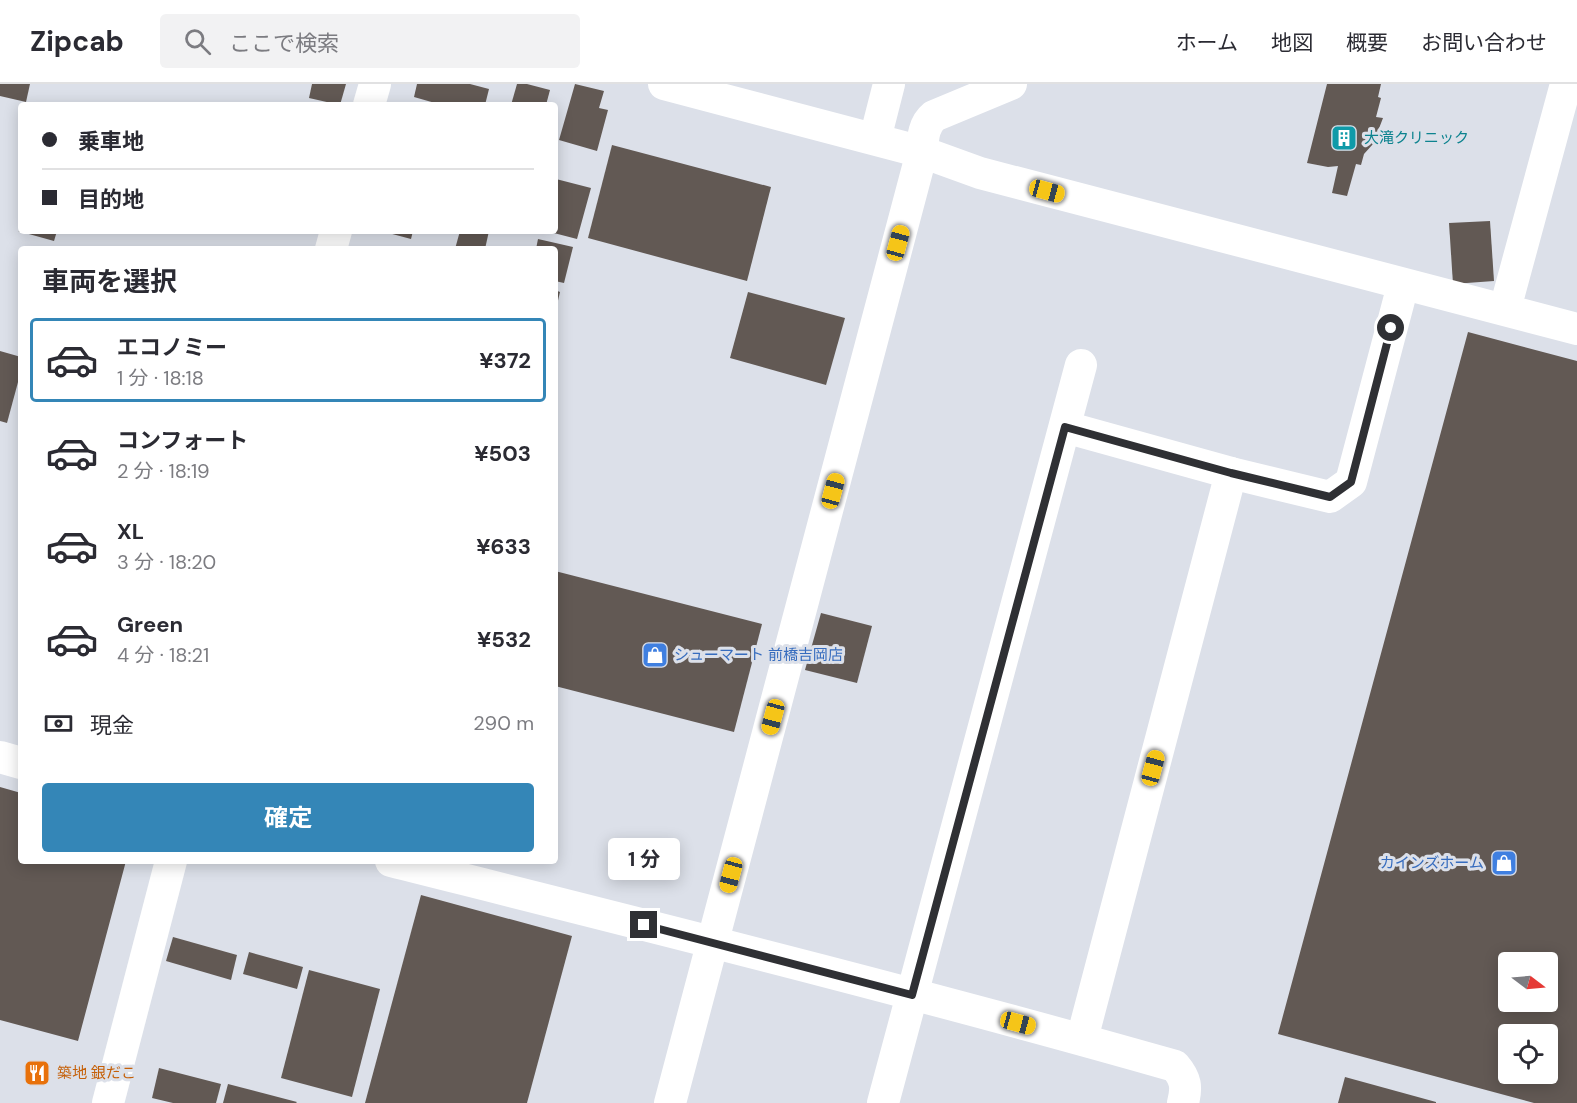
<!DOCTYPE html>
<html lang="ja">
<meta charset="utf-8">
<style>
body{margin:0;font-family:"DM Sans","Noto Sans JP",sans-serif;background:#f2f2f3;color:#2b2b33;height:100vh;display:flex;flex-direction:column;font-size:22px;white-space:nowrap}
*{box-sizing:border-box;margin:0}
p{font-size:20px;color:#7c7c81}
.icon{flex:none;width:33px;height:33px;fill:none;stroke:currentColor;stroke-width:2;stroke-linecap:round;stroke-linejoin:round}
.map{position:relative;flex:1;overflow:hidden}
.panel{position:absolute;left:18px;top:162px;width:540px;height:618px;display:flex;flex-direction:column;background:#fff;border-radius:6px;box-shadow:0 3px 15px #0003}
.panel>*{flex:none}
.guide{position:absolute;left:18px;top:18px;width:540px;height:132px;border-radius:6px;box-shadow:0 3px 15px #0003;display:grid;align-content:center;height:132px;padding:0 24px;background:#fff}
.needle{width:39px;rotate:106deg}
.fabs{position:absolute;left:1498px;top:868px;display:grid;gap:12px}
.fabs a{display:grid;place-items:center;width:60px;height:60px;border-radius:6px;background:#fff;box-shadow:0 3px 15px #0003;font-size:30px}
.end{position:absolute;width:27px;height:27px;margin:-14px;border:8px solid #2f3034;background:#fff;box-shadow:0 0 0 3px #fff}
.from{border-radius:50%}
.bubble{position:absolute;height:42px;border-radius:6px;background:#fff;box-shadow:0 3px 15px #0003;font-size:20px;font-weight:700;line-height:42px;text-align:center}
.car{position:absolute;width:18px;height:36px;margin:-18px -9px;border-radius:8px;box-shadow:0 0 4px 2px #0007;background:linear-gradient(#f5c518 24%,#345 0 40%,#f5c518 0 76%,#345 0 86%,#f5c518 0)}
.guide b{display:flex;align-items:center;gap:21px;height:57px;font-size:22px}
.guide b+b{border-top:2px solid #e1e1e2}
.guide i{width:15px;height:15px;background:#2b2b33}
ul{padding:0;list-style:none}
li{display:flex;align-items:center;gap:18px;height:84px;margin:0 12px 9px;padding:0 12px;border:3px solid transparent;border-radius:6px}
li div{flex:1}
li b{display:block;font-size:22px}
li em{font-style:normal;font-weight:700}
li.current{border-color:#3486b7}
li>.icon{width:54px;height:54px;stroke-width:1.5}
h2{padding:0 24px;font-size:27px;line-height:72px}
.pay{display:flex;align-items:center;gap:15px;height:66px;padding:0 24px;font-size:22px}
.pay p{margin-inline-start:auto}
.action{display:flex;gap:12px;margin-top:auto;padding:12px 24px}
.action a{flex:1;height:69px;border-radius:6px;background:#3486b7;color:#fff;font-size:24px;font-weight:700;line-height:69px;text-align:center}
header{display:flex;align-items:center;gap:36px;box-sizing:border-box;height:84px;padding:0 30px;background:#fff;border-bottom:2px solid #e1e1e2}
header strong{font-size:28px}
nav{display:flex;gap:33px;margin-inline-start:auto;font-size:21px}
.search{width:420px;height:54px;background:#f2f2f3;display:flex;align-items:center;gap:15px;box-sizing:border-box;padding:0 21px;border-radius:6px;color:#7c7c81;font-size:22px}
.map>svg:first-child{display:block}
</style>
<header>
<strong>Zipcab</strong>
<div class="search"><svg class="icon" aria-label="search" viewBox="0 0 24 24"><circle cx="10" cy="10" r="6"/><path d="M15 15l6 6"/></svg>ここで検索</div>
<nav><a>ホーム</a><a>地図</a><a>概要</a><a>お問い合わせ</a></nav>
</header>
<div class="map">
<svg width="1577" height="1019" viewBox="0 0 1577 1019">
<rect width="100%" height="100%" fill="#dce0e9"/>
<g fill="#625954" fill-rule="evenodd">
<path d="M0,0H30L26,18L0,12Z"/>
<path d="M312,0H346L340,21L309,14Z"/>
<path d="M417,0H470L489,5L485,21H442L414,13Z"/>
<path d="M517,0H527L550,6L546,21H511Z"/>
<path d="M575,0L604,7L599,24L608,26L597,67L559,56Z"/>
<path d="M1327,0H1381L1378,13L1381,14L1376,33L1383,34L1373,60L1364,70L1361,81L1356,80L1347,112L1332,109L1338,82L1328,83L1307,79Z"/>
<path d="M612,61L771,103L747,197L588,154Z"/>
<path d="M556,95L591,104L577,155L550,148L555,147Z"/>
<path d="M1490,137L1494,197L1453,200L1449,139Z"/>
<path d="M18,147H57L54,157Z"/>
<path d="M381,147H413L411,155Z"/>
<path d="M460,147H489L485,165H455Z"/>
<path d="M538,155L573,163L564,199L555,197V165H536Z"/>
<path d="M555,206L560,208L556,225H555Z"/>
<path d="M748,208L845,234L826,301L730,274Z"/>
<path d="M1468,248L1577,277V1019H1534L1278,950ZM1509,879H1548V918H1509ZM1509,951H1548V990H1509Z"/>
<path d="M0,267L21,273V287L7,339L0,337Z"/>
<path d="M555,487L762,540L734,648L555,602Z"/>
<path d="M821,529L872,542L857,599L805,586Z"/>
<path d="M0,703L21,709V777H126L78,957L0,936Z"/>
<path d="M421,811L572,852L527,1019H365Z"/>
<path d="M173,853L237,871L231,896L166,877Z"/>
<path d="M249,868L303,883L297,905L243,890Z"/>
<path d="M309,886L380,905L352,1013L281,994Z"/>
<path d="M159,984L221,1000L216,1019H173L152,1014Z"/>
<path d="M1345,993L1436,1018V1019H1338Z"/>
<path d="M228,1000L297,1018L296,1019H223Z"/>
</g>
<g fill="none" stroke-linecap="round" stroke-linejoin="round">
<g stroke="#fff" stroke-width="32">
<path d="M664,0L922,68L980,89L1577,245"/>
<path d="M369,21L375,0"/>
<path d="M875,55L889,0"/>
<path d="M331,165L336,147"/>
<path d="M1505,225L1566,0"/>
<path d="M1065,343L1231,389"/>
<path d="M0,673L21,679"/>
<path d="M391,777C653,843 915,908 1175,982C1186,995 1187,1003 1183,1019"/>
<path d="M1082,955L1231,389L1330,413L1351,398L1403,201"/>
<path d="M108,1019L171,777"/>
<path d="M670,1019L922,68C923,55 923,41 934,32L1011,0"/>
<path d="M883,1019L1081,281"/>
</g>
</g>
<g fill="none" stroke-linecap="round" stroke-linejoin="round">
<path stroke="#2f3034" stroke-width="8" d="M644,841L912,911L1065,343L1231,389L1330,413L1351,398L1391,244"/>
</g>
<defs>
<g id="building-square" transform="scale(1.35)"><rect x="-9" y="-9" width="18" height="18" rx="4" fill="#0f9aa8" stroke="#dce0e9"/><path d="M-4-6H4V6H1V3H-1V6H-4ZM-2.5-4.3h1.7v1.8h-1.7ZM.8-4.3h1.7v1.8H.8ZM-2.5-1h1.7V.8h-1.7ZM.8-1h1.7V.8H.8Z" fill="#fff"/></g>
<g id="shop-square" transform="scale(1.35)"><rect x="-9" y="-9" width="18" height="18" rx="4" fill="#3f7fe0" stroke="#dce0e9"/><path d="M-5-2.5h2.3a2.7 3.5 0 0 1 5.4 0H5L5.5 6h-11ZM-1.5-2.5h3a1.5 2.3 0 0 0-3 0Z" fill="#fff"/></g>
<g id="restaurant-square" transform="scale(1.35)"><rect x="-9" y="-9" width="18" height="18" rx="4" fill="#e8710a" stroke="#dce0e9"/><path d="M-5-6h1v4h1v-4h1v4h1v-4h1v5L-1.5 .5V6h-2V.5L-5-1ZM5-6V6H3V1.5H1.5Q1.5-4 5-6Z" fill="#fff"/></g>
</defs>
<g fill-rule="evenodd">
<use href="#building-square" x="1344" y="54"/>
<use href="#shop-square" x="655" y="571"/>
<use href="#shop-square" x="1504" y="779"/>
<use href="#restaurant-square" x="37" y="989"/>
</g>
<g text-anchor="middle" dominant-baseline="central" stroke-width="6" stroke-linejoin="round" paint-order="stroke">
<g font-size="15" fill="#0d838f" stroke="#dce0e9" text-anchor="start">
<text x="1364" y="54">大滝クリニック</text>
</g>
<g font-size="15" fill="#366cbe" stroke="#dce0e9" text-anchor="start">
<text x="674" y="571">シューマート 前橋吉岡店</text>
<text x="1484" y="779" text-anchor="end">カインズホーム</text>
</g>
<g font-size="15" fill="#c56008" stroke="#dce0e9" text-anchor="start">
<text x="57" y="989">築地 銀だこ</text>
</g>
</g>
</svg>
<div class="fabs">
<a><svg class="needle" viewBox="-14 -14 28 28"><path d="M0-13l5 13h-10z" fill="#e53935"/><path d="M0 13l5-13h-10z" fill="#7c7c81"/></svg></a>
<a><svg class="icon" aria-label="locate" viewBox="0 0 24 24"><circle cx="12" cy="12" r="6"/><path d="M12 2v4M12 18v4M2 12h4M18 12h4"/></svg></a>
</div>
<i class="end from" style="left:1391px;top:244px"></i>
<i class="end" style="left:644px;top:841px"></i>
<div class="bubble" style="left:608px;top:754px;width:72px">1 分</div>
<i class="car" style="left:1047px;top:107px;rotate:105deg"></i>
<i class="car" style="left:898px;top:159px;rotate:15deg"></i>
<i class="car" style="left:833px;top:407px;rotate:15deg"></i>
<i class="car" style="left:773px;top:633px;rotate:195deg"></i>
<i class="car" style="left:1153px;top:684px;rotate:15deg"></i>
<i class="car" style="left:731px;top:791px;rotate:195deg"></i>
<i class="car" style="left:1018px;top:939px;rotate:105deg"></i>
<div class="guide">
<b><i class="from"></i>乗車地</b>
<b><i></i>目的地</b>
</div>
<section class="panel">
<h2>車両を選択</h2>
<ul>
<li class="current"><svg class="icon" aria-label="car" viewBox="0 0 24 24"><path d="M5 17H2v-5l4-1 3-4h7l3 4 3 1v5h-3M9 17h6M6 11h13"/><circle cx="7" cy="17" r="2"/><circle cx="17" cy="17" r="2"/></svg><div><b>エコノミー</b><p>1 分 · 18:18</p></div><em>¥372</em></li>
<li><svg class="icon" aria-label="car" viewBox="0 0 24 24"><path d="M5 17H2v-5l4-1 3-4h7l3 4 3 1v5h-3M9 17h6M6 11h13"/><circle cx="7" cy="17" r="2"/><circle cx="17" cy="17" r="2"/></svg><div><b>コンフォート</b><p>2 分 · 18:19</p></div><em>¥503</em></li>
<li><svg class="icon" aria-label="car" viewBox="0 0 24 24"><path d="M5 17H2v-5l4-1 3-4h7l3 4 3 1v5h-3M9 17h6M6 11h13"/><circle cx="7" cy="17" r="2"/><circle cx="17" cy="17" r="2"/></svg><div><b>XL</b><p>3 分 · 18:20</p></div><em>¥633</em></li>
<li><svg class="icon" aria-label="car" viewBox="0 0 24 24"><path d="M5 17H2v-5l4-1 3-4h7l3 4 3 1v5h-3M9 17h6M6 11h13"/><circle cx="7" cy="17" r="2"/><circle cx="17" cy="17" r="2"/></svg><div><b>Green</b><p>4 分 · 18:21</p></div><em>¥532</em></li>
</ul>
<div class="pay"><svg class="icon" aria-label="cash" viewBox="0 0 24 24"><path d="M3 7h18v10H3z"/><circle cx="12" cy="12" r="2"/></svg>現金<p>290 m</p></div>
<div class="action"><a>確定</a></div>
</section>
</div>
